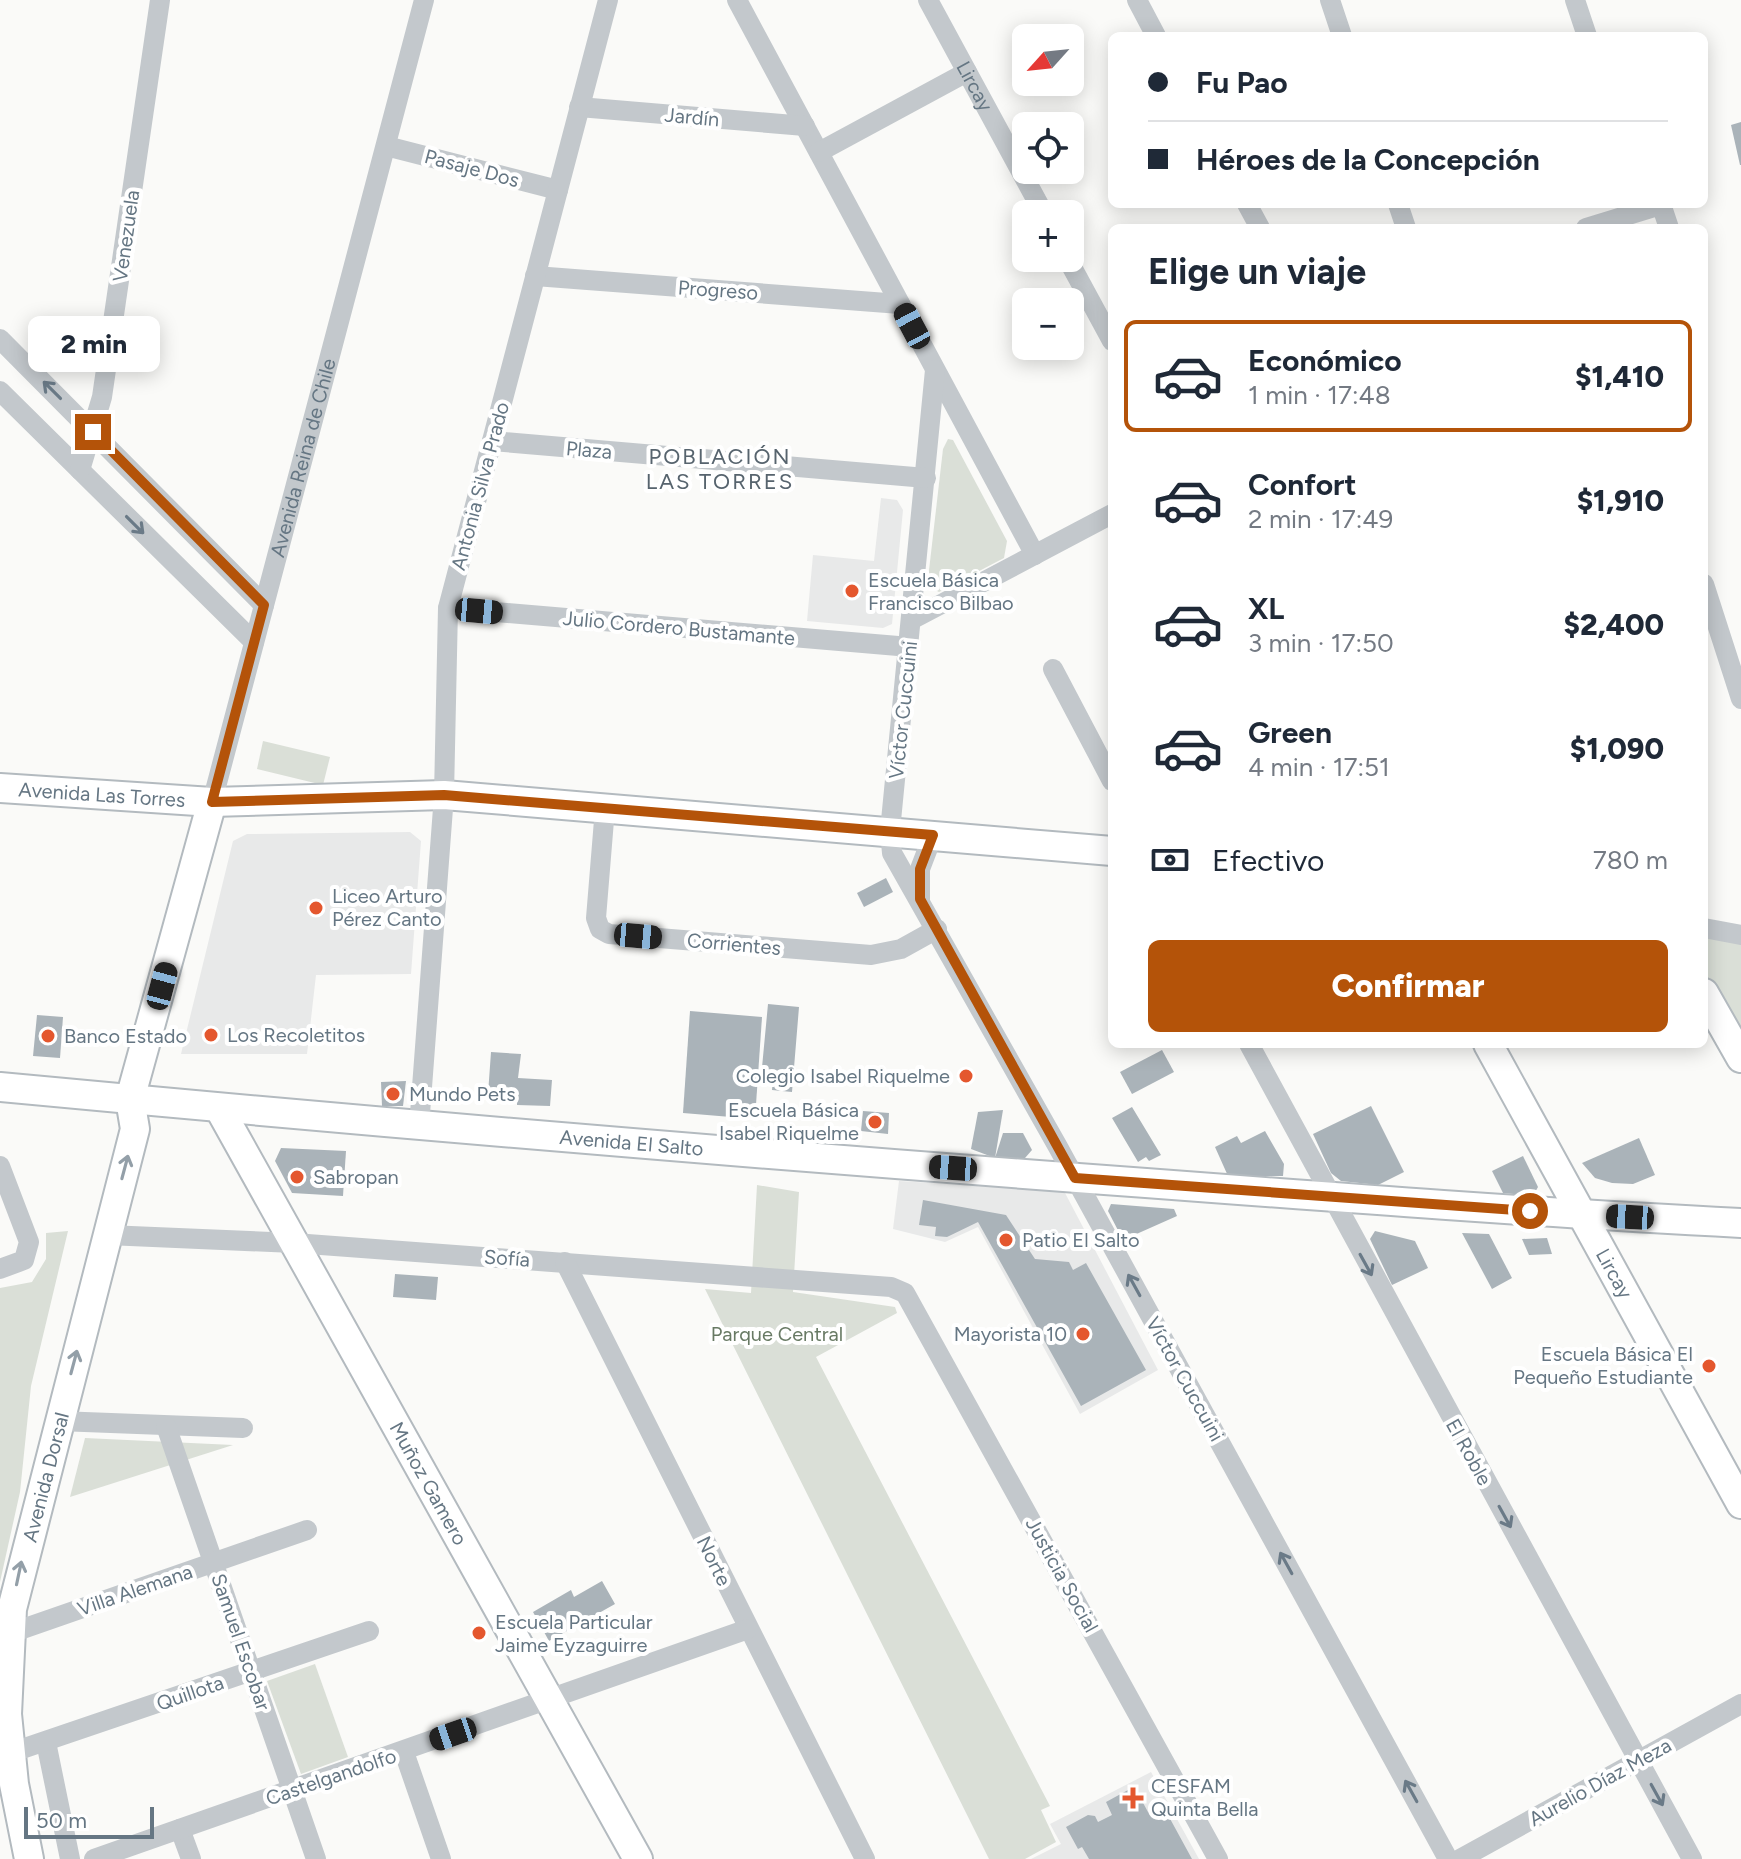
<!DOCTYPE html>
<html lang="es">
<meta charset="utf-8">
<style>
body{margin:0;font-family:Figtree,sans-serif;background:#f2f2f3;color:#1f2937;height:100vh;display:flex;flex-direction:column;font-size:30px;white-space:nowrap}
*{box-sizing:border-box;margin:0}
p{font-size:26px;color:#747a83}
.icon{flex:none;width:44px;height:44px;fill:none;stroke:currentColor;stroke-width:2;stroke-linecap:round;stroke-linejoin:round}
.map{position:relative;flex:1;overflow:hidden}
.details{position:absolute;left:1108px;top:224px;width:600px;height:824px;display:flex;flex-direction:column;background:#fff;border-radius:12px;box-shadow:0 4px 20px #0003}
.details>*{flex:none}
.banner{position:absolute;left:1108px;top:32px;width:600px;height:176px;border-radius:12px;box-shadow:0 4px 20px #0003;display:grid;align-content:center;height:176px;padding:0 40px;background:#fff}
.needle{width:52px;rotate:243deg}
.controls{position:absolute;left:1012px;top:24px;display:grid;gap:16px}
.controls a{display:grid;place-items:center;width:72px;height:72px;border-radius:12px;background:#fff;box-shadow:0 4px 20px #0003;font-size:40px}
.scale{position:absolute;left:24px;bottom:20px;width:130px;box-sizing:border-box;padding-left:8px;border:4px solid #657683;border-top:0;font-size:22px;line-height:28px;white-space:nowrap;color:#657683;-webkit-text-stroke:6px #fff;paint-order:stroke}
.end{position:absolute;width:36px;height:36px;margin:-18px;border:10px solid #b45309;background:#fff;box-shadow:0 0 0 4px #fff}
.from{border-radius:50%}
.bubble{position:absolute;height:56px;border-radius:12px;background:#fff;box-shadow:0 4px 20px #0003;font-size:26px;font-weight:800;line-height:56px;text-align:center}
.car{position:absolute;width:24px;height:48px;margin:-24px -12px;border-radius:10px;box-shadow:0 0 6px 2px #0007;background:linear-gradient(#222 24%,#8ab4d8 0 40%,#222 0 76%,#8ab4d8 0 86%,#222 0)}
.banner b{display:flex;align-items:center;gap:28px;height:76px;font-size:30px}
.banner b+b{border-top:2px solid #e0e1e3}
.banner i{width:20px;height:20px;background:#1f2937}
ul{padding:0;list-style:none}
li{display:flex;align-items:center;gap:24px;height:112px;margin:0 16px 12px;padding:0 24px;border:4px solid transparent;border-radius:12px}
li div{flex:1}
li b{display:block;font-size:30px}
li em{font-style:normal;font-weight:800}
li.selected{border-color:#b45309}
li>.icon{width:72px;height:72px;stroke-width:1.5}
h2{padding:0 40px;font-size:36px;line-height:96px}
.pay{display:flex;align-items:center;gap:20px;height:88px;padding:0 40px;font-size:30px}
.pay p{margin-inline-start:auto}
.cta{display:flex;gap:16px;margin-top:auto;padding:16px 40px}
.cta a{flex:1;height:92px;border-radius:12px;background:#b45309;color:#fff;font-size:32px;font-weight:800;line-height:92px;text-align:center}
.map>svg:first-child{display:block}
</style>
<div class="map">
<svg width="1741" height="1859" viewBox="0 0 1741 1859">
<rect width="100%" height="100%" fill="#fafaf8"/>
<g fill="#e8e9e9">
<path d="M881,498L897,500L903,510L892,624L883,628L807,621L813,555L874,561Z"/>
<path d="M410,832L421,841L411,974L316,975L307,1054H181L233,841L247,834Z"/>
<path d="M899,1181L1064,1191L1158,1370L1080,1414L978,1227L945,1242L893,1229Z"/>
<path d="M1151,1772L1199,1859H1031L1061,1844L1050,1824Z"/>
</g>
<g fill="#dadfd7">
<path d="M948,439L953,440L1007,541L1004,558L939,592L931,588L928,579L943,449Z"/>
<path d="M263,741L330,757L323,785L257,769Z"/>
<path d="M1704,936L1741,943V1041L1704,974Z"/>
<path d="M757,1185L799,1192L793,1292L895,1307L897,1313L816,1357L1050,1806L1041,1810L1056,1842L1025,1859H989L705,1289L751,1293Z"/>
<path d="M68,1231L31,1386L20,1492L0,1582V1288L32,1282L46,1259V1233Z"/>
<path d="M85,1438L233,1445L70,1497Z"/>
<path d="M315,1664L348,1757L301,1774L267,1681Z"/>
</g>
<g fill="#aab3b9">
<path d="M1741,122V165H1740L1731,125Z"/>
<path d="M886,878L893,892L864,907L857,893Z"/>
<path d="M768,1004L799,1007L792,1092L772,1090L773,1079L761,1078Z"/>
<path d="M690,1011L762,1017L755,1119L683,1113Z"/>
<path d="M37,1015L63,1017L60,1058L33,1056Z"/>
<path d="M1162,1050L1174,1072L1132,1094L1120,1072Z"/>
<path d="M491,1052L521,1054L518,1078L552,1080L550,1106L517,1105V1096L488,1094Z"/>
<path d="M406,1081L403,1106H382L381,1082Z"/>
<path d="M1371,1106L1404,1172L1378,1185L1341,1181L1331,1173L1313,1134Z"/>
<path d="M1132,1107L1161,1155L1149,1161L1146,1157L1138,1162L1112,1118Z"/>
<path d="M1003,1110L995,1158L971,1149L978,1112Z"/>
<path d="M863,1111L889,1113L888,1134L861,1131Z"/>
<path d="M1265,1131L1284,1164L1283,1176H1228L1215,1147L1237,1136L1241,1143Z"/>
<path d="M1003,1133H1023L1032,1150L1025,1158H995Z"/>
<path d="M1639,1138L1655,1175L1633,1184L1612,1183L1595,1178L1582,1163Z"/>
<path d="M281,1148L346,1151L343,1196L292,1193L275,1161Z"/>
<path d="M1523,1156L1538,1187L1533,1196L1503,1193L1492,1171Z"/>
<path d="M923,1200L1006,1215L1035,1259L1069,1262L1073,1270L1086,1263L1146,1370L1081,1406L978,1222L947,1237L935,1236L936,1227L919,1225Z"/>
<path d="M1111,1204L1174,1209L1177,1216L1123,1240L1108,1211Z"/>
<path d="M1375,1231L1415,1241L1428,1268L1392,1285L1370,1239Z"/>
<path d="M1462,1233L1489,1234L1512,1278L1492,1289Z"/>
<path d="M1547,1238L1552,1254L1529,1255L1522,1239Z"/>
<path d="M395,1274L438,1277L436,1300L393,1297Z"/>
<path d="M602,1581L615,1604L549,1641L533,1612L571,1590L574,1597Z"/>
<path d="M1128,1790L1130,1793L1136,1790L1148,1812L1162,1804L1192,1859H1089L1082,1847L1078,1849L1066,1827L1088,1815L1095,1816L1098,1822L1112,1815L1106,1802Z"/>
</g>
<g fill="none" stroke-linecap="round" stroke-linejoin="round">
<g stroke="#b3babf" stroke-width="32">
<g id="secondary">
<path id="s3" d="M0,788L212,802L444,795L1112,851"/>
<path d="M1704,993L1741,1058"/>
<path id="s4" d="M1488,1044L1741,1504"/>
<path id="s5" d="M0,1087C382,1123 763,1155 1146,1183C1344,1198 1542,1213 1741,1223"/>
<path d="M130,1099L212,802"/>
<path id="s6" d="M219,1108L638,1859"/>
<path id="s7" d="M29,1859L14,1784L7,1714L12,1609L135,1129L130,1099"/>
</g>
</g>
<g stroke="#c3c8cc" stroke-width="20">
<path d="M737,0L1035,555"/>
<path id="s1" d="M928,0L1044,214"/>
<path d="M1137,0L1156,36"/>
<path d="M1330,0L1342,36"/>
<path d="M1575,0L1587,36"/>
<path d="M579,107L805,126"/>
<path d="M386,146L558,190"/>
<path d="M819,152L967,72"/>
<path d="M1247,204L1260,228"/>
<path d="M1398,204L1406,228"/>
<path d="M1661,204L1669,228"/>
<path d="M1586,228L1661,205"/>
<path d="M1067,258L1112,341"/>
<path d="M535,276L900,304"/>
<path d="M0,339L264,605"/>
<path d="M935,370L890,831L892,853L1058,1147L1448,1859"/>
<path d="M0,391L254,642"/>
<path d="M492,441L926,478"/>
<path d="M80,470L102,397L160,0"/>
<path d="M1704,584L1741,699"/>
<path d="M448,608L910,647"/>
<path d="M913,619L1112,514"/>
<path d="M1053,669L1112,781"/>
<path id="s2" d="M212,802L424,0"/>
<path d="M605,808L596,918L600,929L609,934L871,955L901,949L937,929"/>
<path d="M920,899V869L933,835"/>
<path d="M1704,928L1741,935"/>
<path d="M1249,1044L1692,1859"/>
<path d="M419,1127L444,795L448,608L608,0"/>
<path d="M0,1166L29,1242L24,1260L0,1269"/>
<path d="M107,1235L294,1243L891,1287L905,1293L1218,1859"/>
<path d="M565,1262L865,1859"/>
<path d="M58,1421L243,1428"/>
<path d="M166,1426L316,1859"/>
<path d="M8,1634L307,1530"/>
<path d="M46,1742L70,1859"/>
<path d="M404,1752L441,1859"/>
<path d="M10,1753L369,1631"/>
<path d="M180,1829L191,1859"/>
<path d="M94,1859L748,1629"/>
<path d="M1460,1859L1741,1704"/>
</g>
<use href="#secondary" stroke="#fff" stroke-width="28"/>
</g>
<defs><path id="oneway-shaft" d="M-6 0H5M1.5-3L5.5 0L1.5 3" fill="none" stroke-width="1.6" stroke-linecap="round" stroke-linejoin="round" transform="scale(2)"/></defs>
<g stroke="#6a7a87">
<use href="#oneway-shaft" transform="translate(52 390) rotate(-135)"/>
<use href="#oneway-shaft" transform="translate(135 525) rotate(45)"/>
<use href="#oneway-shaft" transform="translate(1366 1265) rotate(61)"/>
<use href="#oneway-shaft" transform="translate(1134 1285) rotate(-119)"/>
<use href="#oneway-shaft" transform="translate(1505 1517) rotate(61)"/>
<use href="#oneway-shaft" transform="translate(1286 1563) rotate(-119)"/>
<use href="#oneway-shaft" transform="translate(1411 1791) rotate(-119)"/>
<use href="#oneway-shaft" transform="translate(1657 1795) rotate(61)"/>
</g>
<g stroke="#939fa8">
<use href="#oneway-shaft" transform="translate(125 1167) rotate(-75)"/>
<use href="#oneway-shaft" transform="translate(74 1362) rotate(-75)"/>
<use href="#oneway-shaft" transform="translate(19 1573) rotate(-78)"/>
</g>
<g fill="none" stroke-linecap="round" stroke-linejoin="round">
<path stroke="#b45309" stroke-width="10" d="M93,432L264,605L212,802L444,795L933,835L920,869V899L1075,1178L1530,1211"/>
</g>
<g fill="#e4572e" stroke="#fff" stroke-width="3">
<circle cx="852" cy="591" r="8"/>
<circle cx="316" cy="908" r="8"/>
<circle cx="211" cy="1035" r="8"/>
<circle cx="48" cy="1036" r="8"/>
<circle cx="966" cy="1076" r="8"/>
<circle cx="393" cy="1094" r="8"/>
<circle cx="875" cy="1122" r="8"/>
<circle cx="297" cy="1177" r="8"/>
<circle cx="1006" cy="1240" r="8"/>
<circle cx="1083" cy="1334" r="8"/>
<circle cx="1709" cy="1366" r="8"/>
<circle cx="479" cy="1633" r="8"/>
<path d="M1129 1786h8v8h8v8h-8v8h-8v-8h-8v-8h8z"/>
</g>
<g text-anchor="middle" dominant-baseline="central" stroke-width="8" stroke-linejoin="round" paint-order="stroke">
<g font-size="20" fill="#657683" stroke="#fff">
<text stroke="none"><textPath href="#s1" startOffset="98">Lircay</textPath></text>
<text transform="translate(692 117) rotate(5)">Jardín</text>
<text transform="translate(472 168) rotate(15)">Pasaje Dos</text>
<text transform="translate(126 236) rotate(-82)">Venezuela</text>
<text transform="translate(718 290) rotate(4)">Progreso</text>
<text transform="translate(589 450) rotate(5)">Plaza</text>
<text stroke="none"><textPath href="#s2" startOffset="356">Avenida Reina de Chile</textPath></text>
<text transform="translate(480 486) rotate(-75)">Antonia Silva Prado</text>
<text transform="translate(679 628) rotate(5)">Julio Cordero Bustamante</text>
<text transform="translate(903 710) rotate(-84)">Víctor Cuccuini</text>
<text stroke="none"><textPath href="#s3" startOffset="102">Avenida Las Torres</textPath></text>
<text transform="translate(734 944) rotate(5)">Corrientes</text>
<text stroke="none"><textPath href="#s5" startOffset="634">Avenida El Salto</textPath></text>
<text transform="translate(507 1258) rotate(4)">Sofía</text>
<text stroke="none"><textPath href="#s4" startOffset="262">Lircay</textPath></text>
<text transform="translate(1185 1379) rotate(61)">Víctor Cuccuini</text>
<text transform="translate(1469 1452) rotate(61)">El Roble</text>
<text stroke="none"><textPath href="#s7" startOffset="388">Avenida Dorsal</textPath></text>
<text stroke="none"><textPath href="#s6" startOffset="430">Muñoz Gamero</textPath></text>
<text transform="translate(714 1561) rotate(64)">Norte</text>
<text transform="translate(1062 1575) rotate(61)">Justicia Social</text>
<text transform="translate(135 1590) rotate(-19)">Villa Alemana</text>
<text transform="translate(241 1642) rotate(71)">Samuel Escobar</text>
<text transform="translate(190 1693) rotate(-19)">Quillota</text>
<text transform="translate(331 1777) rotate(-19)">Castelgandolfo</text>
<text transform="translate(1600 1782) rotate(-29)">Aurelio Díaz Meza</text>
</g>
<g font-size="20" fill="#657683" stroke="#fff" text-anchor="start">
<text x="868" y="580">Escuela Básica<tspan x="868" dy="23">Francisco Bilbao</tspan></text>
<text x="332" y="896">Liceo Arturo<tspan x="332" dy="23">Pérez Canto</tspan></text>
<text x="227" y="1035">Los Recoletitos</text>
<text x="64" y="1036">Banco Estado</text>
<text x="950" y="1076" text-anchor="end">Colegio Isabel Riquelme</text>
<text x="409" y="1094">Mundo Pets</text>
<text x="859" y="1110" text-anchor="end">Escuela Básica<tspan x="859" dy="23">Isabel Riquelme</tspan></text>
<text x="313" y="1177">Sabropan</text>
<text x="1022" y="1240">Patio El Salto</text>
<text x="1067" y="1334" text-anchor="end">Mayorista 10</text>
<text x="1693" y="1354" text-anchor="end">Escuela Básica El<tspan x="1693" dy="23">Pequeño Estudiante</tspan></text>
<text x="495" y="1622">Escuela Particular<tspan x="495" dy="23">Jaime Eyzaguirre</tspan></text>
<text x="1151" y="1786">CESFAM<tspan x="1151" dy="23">Quinta Bella</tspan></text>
</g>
<g font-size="20" fill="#687a64" stroke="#fff">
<text x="777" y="1334">Parque Central</text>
</g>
<g font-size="22" letter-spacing="2" fill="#57646e" stroke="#fff">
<text x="720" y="456">POBLACIÓN<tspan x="720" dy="25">LAS TORRES</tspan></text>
</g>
</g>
</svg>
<div class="controls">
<a><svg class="needle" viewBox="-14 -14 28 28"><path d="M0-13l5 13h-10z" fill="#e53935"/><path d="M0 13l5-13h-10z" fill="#747a83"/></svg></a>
<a><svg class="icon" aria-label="locate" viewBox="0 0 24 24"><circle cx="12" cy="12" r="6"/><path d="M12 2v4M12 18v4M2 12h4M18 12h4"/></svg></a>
<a>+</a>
<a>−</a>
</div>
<div class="scale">50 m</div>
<i class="end from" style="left:1530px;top:1211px"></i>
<i class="end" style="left:93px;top:432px"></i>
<div class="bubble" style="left:28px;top:316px;width:132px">2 min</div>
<i class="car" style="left:912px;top:326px;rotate:332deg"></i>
<i class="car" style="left:479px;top:611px;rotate:95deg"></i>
<i class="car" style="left:638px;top:936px;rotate:95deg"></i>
<i class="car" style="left:162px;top:986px;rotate:15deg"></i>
<i class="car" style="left:953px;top:1168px;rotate:274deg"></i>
<i class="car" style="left:1630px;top:1217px;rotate:273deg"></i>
<i class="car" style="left:453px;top:1734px;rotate:251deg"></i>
<div class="banner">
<b><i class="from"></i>Fu Pao</b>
<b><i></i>Héroes de la Concepción</b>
</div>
<section class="details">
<h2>Elige un viaje</h2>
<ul>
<li class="selected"><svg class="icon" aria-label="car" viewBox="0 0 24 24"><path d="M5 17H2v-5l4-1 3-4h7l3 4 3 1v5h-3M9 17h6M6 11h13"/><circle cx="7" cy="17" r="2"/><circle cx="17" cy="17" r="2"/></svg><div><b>Económico</b><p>1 min · 17:48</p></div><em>$1,410</em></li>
<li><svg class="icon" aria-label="car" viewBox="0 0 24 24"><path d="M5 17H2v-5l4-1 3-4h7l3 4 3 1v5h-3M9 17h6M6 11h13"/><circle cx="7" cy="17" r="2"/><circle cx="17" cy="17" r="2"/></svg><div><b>Confort</b><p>2 min · 17:49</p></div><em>$1,910</em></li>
<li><svg class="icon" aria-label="car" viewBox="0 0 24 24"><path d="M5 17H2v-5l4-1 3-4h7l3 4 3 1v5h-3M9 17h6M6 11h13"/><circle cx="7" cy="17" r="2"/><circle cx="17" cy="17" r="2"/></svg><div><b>XL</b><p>3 min · 17:50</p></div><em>$2,400</em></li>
<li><svg class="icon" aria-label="car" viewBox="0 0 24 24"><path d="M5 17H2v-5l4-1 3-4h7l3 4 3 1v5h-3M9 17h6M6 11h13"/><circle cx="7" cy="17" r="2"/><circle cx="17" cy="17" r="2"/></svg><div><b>Green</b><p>4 min · 17:51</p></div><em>$1,090</em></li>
</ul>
<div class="pay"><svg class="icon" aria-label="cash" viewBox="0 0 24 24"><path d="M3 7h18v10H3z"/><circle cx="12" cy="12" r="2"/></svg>Efectivo<p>780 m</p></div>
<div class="cta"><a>Confirmar</a></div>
</section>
</div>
